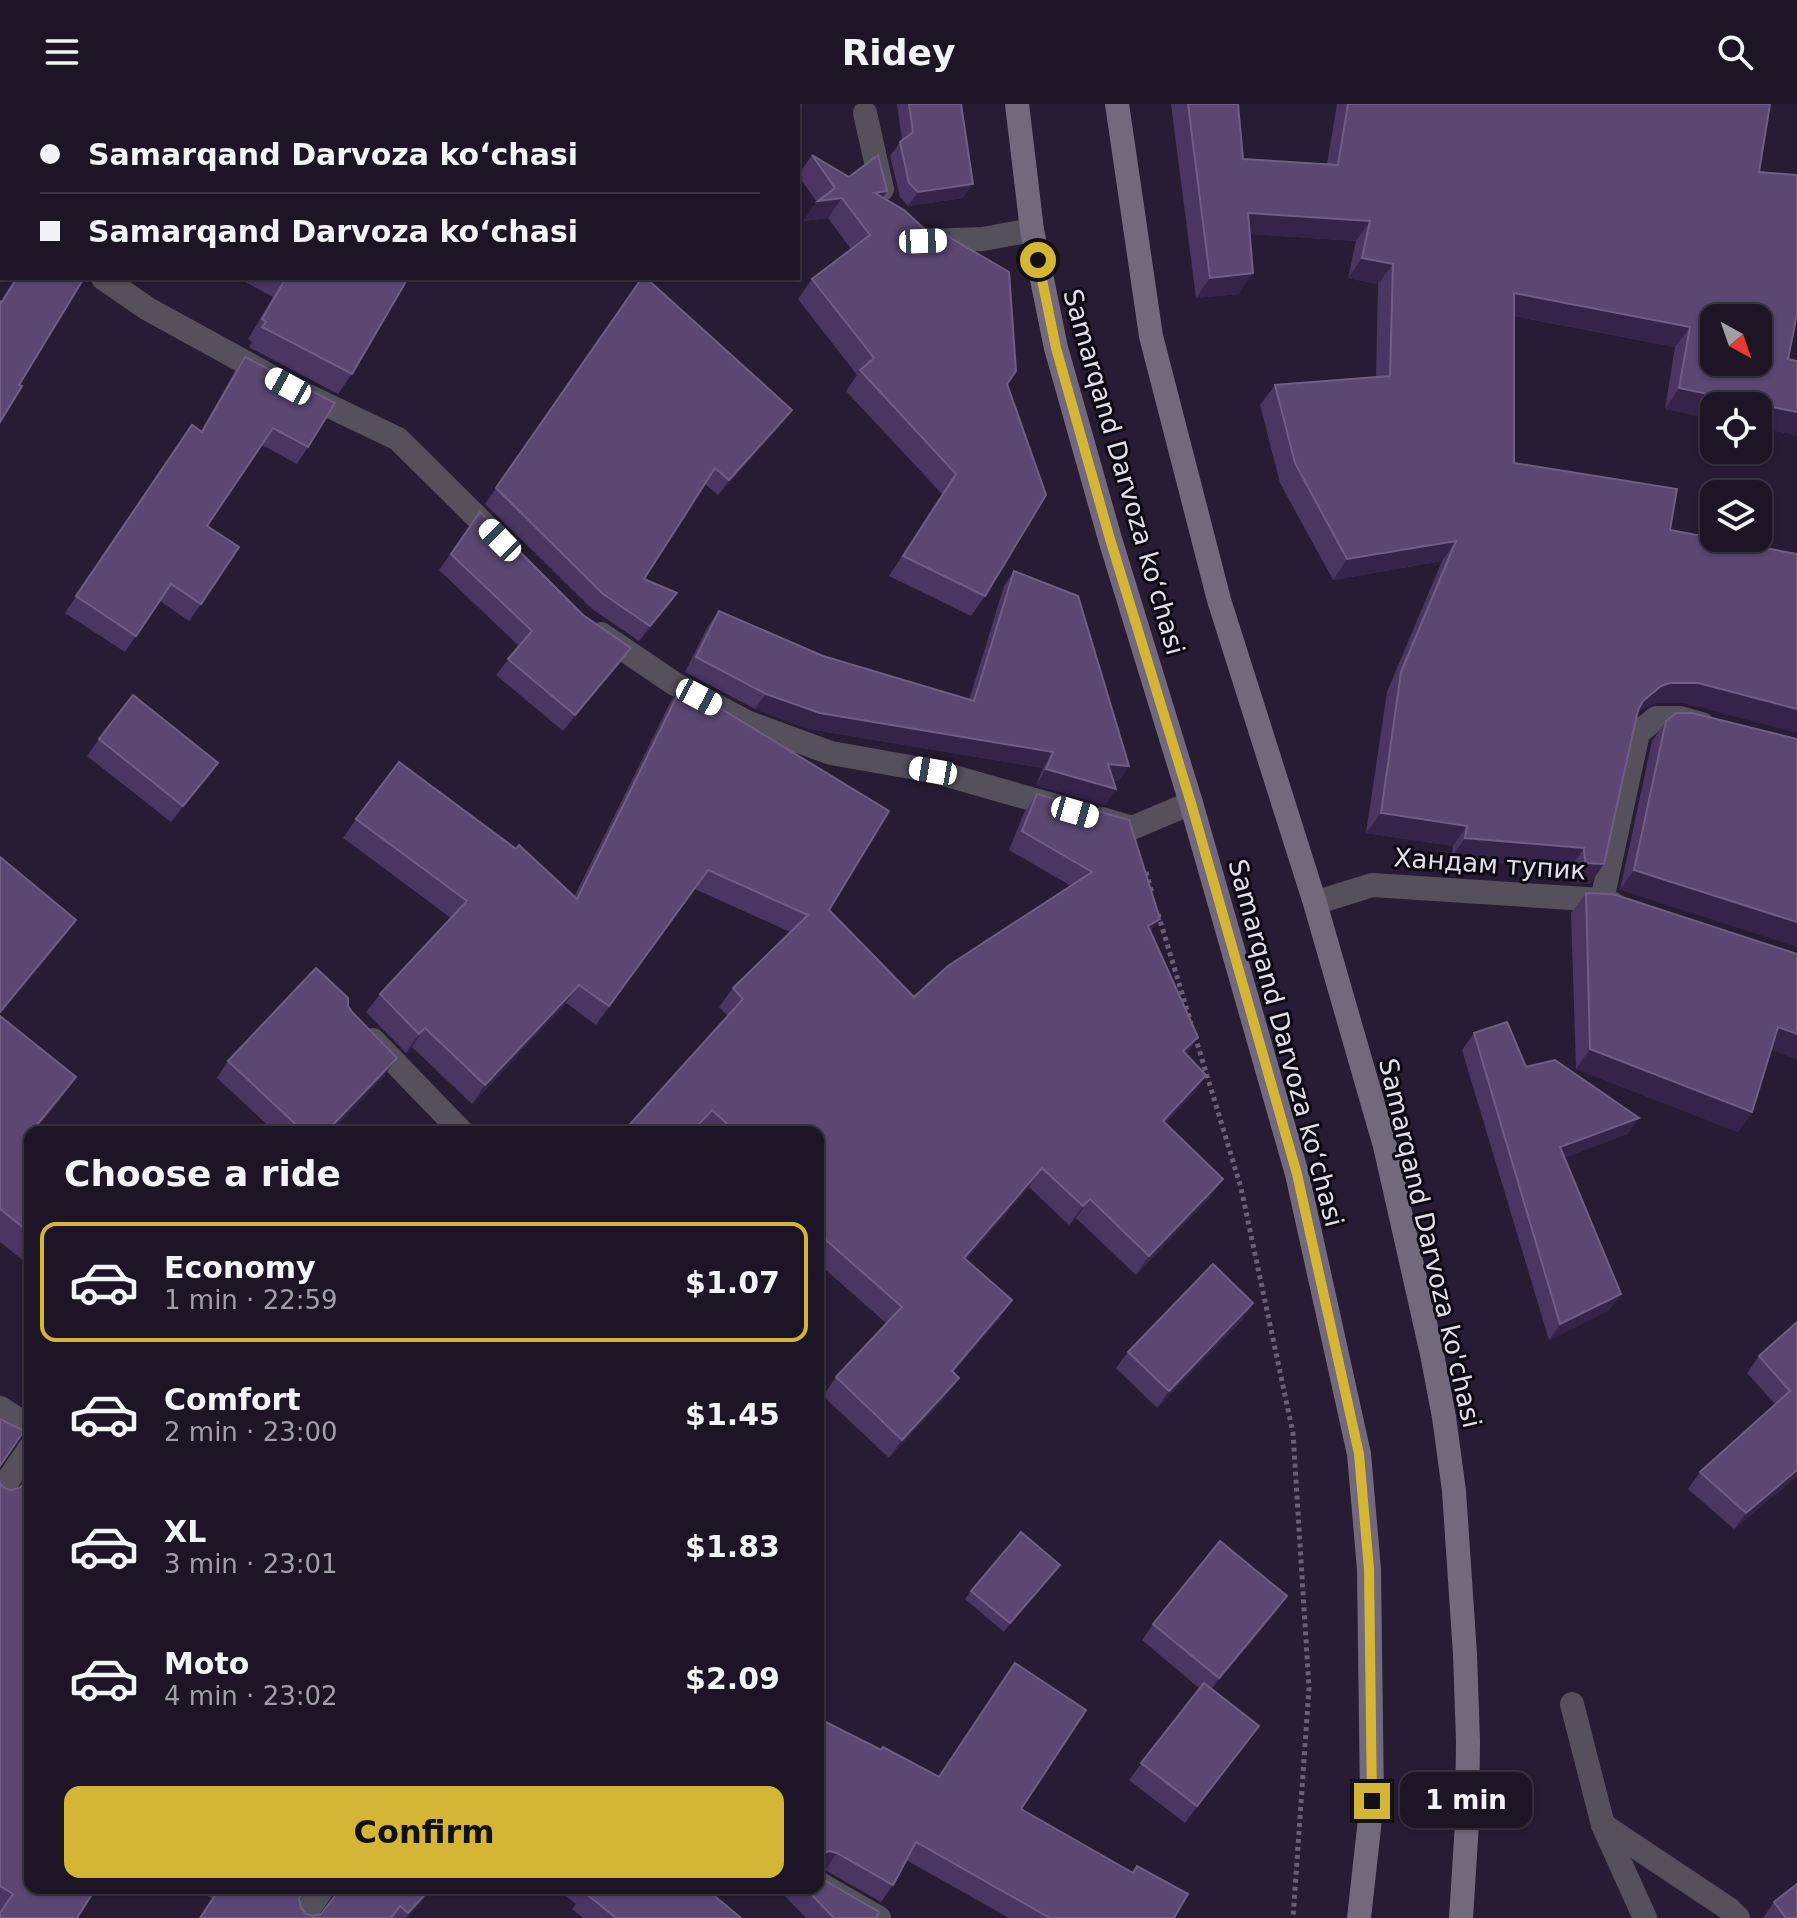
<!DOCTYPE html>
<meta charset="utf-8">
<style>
body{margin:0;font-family:"DejaVu Sans",sans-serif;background:#2a2232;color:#f1f3f6;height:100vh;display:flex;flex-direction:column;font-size:30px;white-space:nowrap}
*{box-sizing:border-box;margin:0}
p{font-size:26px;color:#a09fa7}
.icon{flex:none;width:44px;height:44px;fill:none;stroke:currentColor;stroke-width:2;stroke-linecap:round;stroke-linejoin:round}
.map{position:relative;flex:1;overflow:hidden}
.panel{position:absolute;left:24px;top:1022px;width:800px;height:768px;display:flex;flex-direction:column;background:#1d1526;border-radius:16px;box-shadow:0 2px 6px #0004,0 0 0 2px #3b3443}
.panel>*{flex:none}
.top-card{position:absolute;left:0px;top:0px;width:800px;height:176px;box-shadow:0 2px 6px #0004,0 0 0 2px #3b3443;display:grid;align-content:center;height:176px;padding:0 40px;background:#1d1526}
.needle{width:52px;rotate:140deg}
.controls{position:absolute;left:1700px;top:200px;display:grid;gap:16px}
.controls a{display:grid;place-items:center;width:72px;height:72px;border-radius:16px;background:#1d1526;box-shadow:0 2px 6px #0004,0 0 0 2px #3b3443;font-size:40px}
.end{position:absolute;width:36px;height:36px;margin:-18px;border:10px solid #d5b535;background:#111;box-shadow:0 0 0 4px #111}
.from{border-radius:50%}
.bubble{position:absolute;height:56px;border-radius:16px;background:#1d1526;box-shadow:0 2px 6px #0004,0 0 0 2px #3b3443;font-size:26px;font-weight:800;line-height:56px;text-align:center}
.car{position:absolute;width:24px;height:48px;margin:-24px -12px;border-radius:10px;box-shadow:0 0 6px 2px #0007;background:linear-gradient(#fff 24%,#345 0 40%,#fff 0 76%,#345 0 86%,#fff 0)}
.top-card b{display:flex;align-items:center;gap:28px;height:76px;font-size:30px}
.top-card b+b{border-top:2px solid #3b3443}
.top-card i{width:20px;height:20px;background:#f1f3f6}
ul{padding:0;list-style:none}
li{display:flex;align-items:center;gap:24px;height:120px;margin:0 16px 12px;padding:0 24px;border:4px solid transparent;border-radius:16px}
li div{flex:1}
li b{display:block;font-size:30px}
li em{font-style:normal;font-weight:800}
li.selected{border-color:#d5b535}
li>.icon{width:72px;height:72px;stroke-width:1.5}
h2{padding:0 40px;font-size:36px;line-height:96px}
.primary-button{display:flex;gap:16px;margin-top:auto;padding:16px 40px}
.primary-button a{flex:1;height:92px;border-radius:16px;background:#d5b535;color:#111;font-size:32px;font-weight:800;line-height:92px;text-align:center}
header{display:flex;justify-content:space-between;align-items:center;height:104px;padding:0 40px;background:#1d1526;font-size:36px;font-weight:800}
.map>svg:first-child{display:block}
</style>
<header><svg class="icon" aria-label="menu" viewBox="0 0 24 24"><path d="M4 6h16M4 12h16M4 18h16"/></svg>Ridey<svg class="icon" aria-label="search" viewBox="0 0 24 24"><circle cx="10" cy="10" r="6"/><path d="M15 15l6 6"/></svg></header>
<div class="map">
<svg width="1797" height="1814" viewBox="0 0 1797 1814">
<rect width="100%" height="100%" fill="#271c33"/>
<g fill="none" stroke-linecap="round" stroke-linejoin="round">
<g stroke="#6a6075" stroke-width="5" stroke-dasharray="4 4" stroke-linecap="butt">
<path d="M1146,768L1152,789"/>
<path d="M1158,810L1191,919"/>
<path d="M1195,932L1241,1084L1293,1329L1309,1584L1293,1814"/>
</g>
<g stroke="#55505c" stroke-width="24">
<path d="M865,9L882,85"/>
<path d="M923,137L983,135L1032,126"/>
<path d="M373,936L462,1028"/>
<path d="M1603,1721L1729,1805L1738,1814"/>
<path d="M302,1814L323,1784"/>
</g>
<g stroke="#55505c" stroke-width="24">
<path d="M0,104L2,106"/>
<path d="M103,174L148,205L270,272"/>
<path d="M302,289L398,335L498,434"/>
<path d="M601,530L675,580L749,619L831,649L933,667L1063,704"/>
<path d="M1102,715L1132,724L1191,699"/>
<path d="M1602,796L1638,629L1656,614H1680L1702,620"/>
<path d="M1315,799L1372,781L1602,796L1612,799"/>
<path d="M0,1388L30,1344"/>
<path d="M1572,1600L1603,1721L1645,1814"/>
</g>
<g stroke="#55505c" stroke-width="24">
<path d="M0,1304L30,1323"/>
<path d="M818,1779L879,1814"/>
</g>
<g stroke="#72697d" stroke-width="24">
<path d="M1017,0L1032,126L1056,244L1110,435L1191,699L1297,1070L1359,1350L1369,1465L1372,1697L1359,1814"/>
<path d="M1117,0L1151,232L1219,496L1315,799L1385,1042L1432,1250L1444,1313L1454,1387L1465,1550L1468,1637L1467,1719L1461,1814"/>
</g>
</g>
<g fill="#4b3562">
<path d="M897,0H961L963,94L908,102L900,93L890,52L902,36Z"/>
<path d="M1171,0H1238L1243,55L1327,60L1337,0H1770L1759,68L1788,255L1797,257V331L1758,324V302H1714V315L1665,305L1675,243L1514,212V359L1670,426L1683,599H1656L1646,602L1636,611L1604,760L1590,780L1571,779L1570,765L1451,754L1453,742L1366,729L1387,588L1442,457L1333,476L1280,379L1260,301L1275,281L1376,273L1378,180L1348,174L1356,137L1250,130L1239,190L1196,194Z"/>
<path d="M812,51L849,73L887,87L883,93L1007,280L985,492L971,512L889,472L942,390L846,287L857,271L798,195L812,175L851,145L828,114L803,117L817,98L798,71Z"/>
<path d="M15,174H84L19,281L1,197Z"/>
<path d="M238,174H408L352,270L338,290L249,243L252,238L248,235L273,193Z"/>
<path d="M642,174L781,321L718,391L705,380L644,475L677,489L666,505L639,537L592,505L485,400Z"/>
<path d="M245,253L308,343L297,360L262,341L207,422L201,500L189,517L160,497L125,548L65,509L192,321L201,327L234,269Z"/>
<path d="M480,408L583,511L631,544L619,560L563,627L496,571L519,542L439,466Z"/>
<path d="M1014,467L1129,662L1118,677H1113L1105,701L1036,681L1043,664L809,625L755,605L685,568L708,522L719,507L823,552L969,596L1004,482Z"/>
<path d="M685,576L700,592L829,806L914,893L1071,782L1009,746L1024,709L1037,690L1151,828L1198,933L1186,951L1206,971L1193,990L1166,1019L1223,1075L1210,1093L1136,1171L1076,1114L1069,1121L1029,1083L966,1156L1012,1196L999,1215L953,1268L959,1274L946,1292L889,1354L823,1292L836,1273L887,1220L818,1159V1028H703L699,1024L696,1028H623L728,912L719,903L733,884L790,828L695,785L596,921L566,899L472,1000L412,943L406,949L366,908L380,890L451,814L343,734L356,715L516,745L574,793L672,595Z"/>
<path d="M1666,617L1797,635L1620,786L1652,637Z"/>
<path d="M99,635L206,675L171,718L87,652Z"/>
<path d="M1586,789L1797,850V955L1771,946L1752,1008L1738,1028L1576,965L1571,809Z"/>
<path d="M0,912L61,995L30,1028V1162L0,1138Z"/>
<path d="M1474,929L1526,963L1639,1014L1627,1030L1564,1054L1621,1190L1609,1206L1549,1236L1462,946Z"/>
<path d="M228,957L385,971L330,1028H275L217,974Z"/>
<path d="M1253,1199L1242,1216L1157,1304L1116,1264L1128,1248Z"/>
<path d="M1793,1223L1797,1372L1734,1425L1688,1385L1700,1368L1775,1300L1747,1269L1759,1252Z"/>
<path d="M0,1379L4,1384L11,1386L19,1384L30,1784L1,1807L0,1806Z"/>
<path d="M1060,1461L1004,1528L965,1495L971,1487Z"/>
<path d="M1287,1492L1275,1509L1212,1585L1259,1622L1185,1719L1129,1676L1199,1584L1142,1536L1153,1520Z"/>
<path d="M826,1618L939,1672L1021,1705L1132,1769L1137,1762L1174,1814H1009L906,1756L893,1781L881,1798L825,1766L818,1764V1630Z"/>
<path d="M822,1775L876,1814H806L777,1784H805Z"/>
<path d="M196,1784H306L299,1795L301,1804L306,1810L313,1812L321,1810L353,1788L357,1784H434L407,1814H199L212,1795Z"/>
<path d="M555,1784H705L741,1814H583L572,1805L576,1800Z"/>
<path d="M1774,1798L1797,1814H1763Z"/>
</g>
<g fill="#352349">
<path d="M2,75V90H0V78Z"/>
<path d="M973,80L963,94L908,102L918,88Z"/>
<path d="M887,87L873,107L875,89Z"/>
<path d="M842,94L828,114L803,117L818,97Z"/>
<path d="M1248,109L1370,117L1356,137L1234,129Z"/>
<path d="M1362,154L1393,160L1378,180L1348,174Z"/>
<path d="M1253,169L1239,190L1196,194L1210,174Z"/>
<path d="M1514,189L1690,223L1675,243L1499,209Z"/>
<path d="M1679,284L1797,308V331L1758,324V302H1714V315L1665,305Z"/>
<path d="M792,306L781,321L718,391L729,376Z"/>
<path d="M1456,437L1442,457L1333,476L1347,455Z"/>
<path d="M677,489L666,505L639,537L650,522Z"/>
<path d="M631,544L619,560L563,627L575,611Z"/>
<path d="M1670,579H1698L1797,605V629L1683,599H1656L1646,602L1628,617L1643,597L1661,582Z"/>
<path d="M687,584L704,587L691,605Z"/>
<path d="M766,590L1053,648L1043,664L809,625L755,605Z"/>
<path d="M218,659L206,675L171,718L183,702Z"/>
<path d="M1108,660L1129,662L1118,677L1097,676Z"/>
<path d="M1046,665L1116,685L1105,701L1036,681Z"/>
<path d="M1381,709L1467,722L1453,742L1366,729Z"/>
<path d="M1465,734L1584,744L1570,765L1451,754Z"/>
<path d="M1585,759L1604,760L1590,780L1571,779Z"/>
<path d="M1634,766L1797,818V843L1620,786Z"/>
<path d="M1160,815L1147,833L1148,822Z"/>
<path d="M76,816L61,837L0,911V908Z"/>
<path d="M579,881L566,899L472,1000L485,981Z"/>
<path d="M1778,923L1797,930V955L1764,944Z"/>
<path d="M425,924L412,943L406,949L419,930Z"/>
<path d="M1198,933L1185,952L1183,947Z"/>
<path d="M1590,945L1752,1008L1738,1028L1576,965Z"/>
<path d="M397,954L385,971L330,1028H326Z"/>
<path d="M1206,971L1193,990L1150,1036L1163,1017Z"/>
<path d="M76,973L61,995L34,1028H32Z"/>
<path d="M712,1006L696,1028H692Z"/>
<path d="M1639,1014L1627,1030L1548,1060L1560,1043Z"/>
<path d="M1042,1064L1029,1083L951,1173L964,1154Z"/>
<path d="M1223,1075L1210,1093L1136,1171L1149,1152Z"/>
<path d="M1090,1095L1076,1114L1069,1121L1083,1102Z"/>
<path d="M1621,1190L1609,1206L1549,1236L1560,1220Z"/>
<path d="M1012,1196L999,1215L939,1285L952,1267Z"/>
<path d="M1253,1199L1242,1216L1157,1304L1169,1287Z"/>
<path d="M959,1274L946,1292L889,1354L902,1336Z"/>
<path d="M1797,1366V1372L1734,1425L1746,1409Z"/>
<path d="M1060,1461L1054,1469L1004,1528L1010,1519Z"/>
<path d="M1287,1492L1275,1509L1207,1591L1219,1574Z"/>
<path d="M1259,1622L1248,1638L1185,1719L1197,1702Z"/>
<path d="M829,1747L837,1749L825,1766L818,1764V1753L822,1750Z"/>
<path d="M431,1784H434L407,1814H405Z"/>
</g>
<g fill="#5b4771" stroke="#705e85" stroke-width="2" fill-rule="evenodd">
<path d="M0,0H483L487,2H2V74L0,73Z"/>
<path d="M909,0H961L973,80L918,88L909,79L900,38L913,28Z"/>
<path d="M1188,0H1238L1243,55L1338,61L1348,0H1770L1759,68L1797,71V210L1788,255L1797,257V308L1679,284L1690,223L1514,189V359L1677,385L1670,426L1797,450V605L1698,579H1670L1661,582L1643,597L1638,606L1604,760L1585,759L1584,744L1465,734L1467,722L1381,709L1401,568L1456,437L1347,455L1295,359L1275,281L1390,272L1393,160L1362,154L1370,117L1248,109L1253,169L1210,174ZM1714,214H1758V258H1714Z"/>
<path d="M812,51L849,73L878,51L887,87L875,89L904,106L931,131L947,132L1009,168L1016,267L1007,280L1046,391L985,492L903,452L956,370L860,266L874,254L812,175L870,131L842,94L818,97L835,84Z"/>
<path d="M17,174H84L19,281L22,282L0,318V197L2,198Z"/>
<path d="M286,174H408L352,270L262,223L266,218L262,215Z"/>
<path d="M642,174H646L792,306L729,376L715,364L644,475L677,489L650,522L603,490L496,384Z"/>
<path d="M245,253L335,299L308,343L273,324L207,422L239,443L201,500L171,480L136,532L76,492L192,321L202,328Z"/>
<path d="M480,408L583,511L631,544L575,611L508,555L532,527L451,450Z"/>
<path d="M1014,467L1078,492L1129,662L1108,660L1116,685L1046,665L1053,648L820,609L766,590L696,553L719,507L823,552L974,597Z"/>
<path d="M685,576L704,587L687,584L889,707L829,806L914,893L948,862L1092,768L1022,727L1037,690L1129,716L1160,815L1148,822L1198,933L1183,947L1206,971L1163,1017L1223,1075L1149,1152L1090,1095L1083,1102L1042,1064L964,1154L1012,1196L952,1267L959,1274L902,1336L836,1273L902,1203L818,1129V1028H736L712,1006L692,1028H623L743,895L733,884L808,811L708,766L609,902L579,881L485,981L425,924L419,930L380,890L467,797L356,715L399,658L516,745L519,741L577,795Z"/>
<path d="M133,591L218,659L183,702L99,635Z"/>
<path d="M1676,609H1692L1797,635V818L1634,766L1666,617Z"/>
<path d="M0,753L76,816L0,908Z"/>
<path d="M1586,789L1613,790L1797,850V930L1778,923L1752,1008L1590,945Z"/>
<path d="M316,864L348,894V902L352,908L397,954L326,1028H304L228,957Z"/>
<path d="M0,912L76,973L36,1022L44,1028H30V1129L0,1105Z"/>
<path d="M1507,918L1526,963L1555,956L1639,1014L1560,1043L1621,1190L1560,1220L1474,929Z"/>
<path d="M1213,1160L1253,1199L1169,1287L1128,1248Z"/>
<path d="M1797,1218V1366L1746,1409L1700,1368L1790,1287L1759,1252Z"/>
<path d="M0,1315L24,1327L0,1362Z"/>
<path d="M30,1371V1784H96L77,1814H0V1809L13,1790L0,1782V1379L4,1384L11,1386L19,1384L24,1380Z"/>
<path d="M1021,1428L1060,1461L1010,1519L971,1487Z"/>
<path d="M1220,1437L1287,1492L1219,1574L1153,1520Z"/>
<path d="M1015,1559L1086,1606L1021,1705L1133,1769L1137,1762L1188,1790L1174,1814H1050L916,1738L893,1781L837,1749L829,1747L822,1750L818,1753V1634L826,1618L881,1646L883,1643L939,1673Z"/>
<path d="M1204,1579L1259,1622L1197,1702L1141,1659Z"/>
<path d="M818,1771L822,1775L879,1808L876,1814H834L805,1784H818Z"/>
<path d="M1797,1780V1814H1786L1774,1798Z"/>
<path d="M220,1784H306L299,1795L301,1804L306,1810L313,1812L321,1810L341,1784H348L353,1788L357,1784H431L408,1809L400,1802L391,1814H200Z"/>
<path d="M588,1784H705L741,1814H616L584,1788Z"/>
</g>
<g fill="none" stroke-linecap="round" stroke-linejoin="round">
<path stroke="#d5b535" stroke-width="10" d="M1038,156L1056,244L1110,435L1191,699L1297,1070L1359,1350L1369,1465L1372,1697"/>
</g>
<g text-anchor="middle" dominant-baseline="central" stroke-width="6" stroke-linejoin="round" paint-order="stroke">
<g font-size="26" fill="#e4dded" stroke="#0d0913">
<text transform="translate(1124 368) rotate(74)">Samarqand Darvoza koʻchasi</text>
<text transform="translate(1490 760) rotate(4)">Хандам тупик</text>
<text transform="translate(1286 939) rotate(75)">Samarqand Darvoza ko‘chasi</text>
<text transform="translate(1430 1139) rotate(77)">Samarqand Darvoza ko'chasi</text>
</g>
</g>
</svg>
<div class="controls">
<a><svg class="needle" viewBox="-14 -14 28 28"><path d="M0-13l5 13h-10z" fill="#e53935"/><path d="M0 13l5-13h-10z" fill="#a09fa7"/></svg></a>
<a><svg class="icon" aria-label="locate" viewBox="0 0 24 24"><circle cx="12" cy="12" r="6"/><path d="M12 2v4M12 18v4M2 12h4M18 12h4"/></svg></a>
<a><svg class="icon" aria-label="layers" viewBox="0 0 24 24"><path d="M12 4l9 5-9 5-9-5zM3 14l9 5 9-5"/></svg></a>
</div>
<i class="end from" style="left:1038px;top:156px"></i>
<i class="end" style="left:1372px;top:1697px"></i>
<div class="bubble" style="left:1400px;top:1668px;width:132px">1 min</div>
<i class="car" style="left:923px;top:137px;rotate:88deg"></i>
<i class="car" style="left:288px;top:282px;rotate:299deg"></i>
<i class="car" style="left:500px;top:436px;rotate:315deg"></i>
<i class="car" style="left:699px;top:593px;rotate:118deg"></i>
<i class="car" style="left:933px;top:667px;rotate:280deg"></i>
<i class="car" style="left:1075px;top:708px;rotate:106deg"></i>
<div class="top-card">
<b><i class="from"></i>Samarqand Darvoza koʻchasi</b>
<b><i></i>Samarqand Darvoza ko‘chasi</b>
</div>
<section class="panel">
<h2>Choose a ride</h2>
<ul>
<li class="selected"><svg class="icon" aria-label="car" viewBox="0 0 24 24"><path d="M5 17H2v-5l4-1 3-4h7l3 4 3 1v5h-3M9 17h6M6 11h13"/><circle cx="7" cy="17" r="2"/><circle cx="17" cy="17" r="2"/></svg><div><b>Economy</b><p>1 min · 22:59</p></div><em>$1.07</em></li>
<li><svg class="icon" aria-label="car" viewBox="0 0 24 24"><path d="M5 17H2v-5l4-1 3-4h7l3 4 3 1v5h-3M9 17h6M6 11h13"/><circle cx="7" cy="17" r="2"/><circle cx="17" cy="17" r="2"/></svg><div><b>Comfort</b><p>2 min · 23:00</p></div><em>$1.45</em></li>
<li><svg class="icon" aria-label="car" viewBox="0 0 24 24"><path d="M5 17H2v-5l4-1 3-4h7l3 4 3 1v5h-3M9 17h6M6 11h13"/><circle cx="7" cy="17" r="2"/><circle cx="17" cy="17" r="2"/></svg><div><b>XL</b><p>3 min · 23:01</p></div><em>$1.83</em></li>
<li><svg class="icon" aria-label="car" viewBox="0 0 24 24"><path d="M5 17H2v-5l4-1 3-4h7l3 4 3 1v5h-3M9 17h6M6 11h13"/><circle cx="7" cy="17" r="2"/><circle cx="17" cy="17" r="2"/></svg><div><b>Moto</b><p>4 min · 23:02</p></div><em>$2.09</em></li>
</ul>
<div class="primary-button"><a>Confirm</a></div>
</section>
</div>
